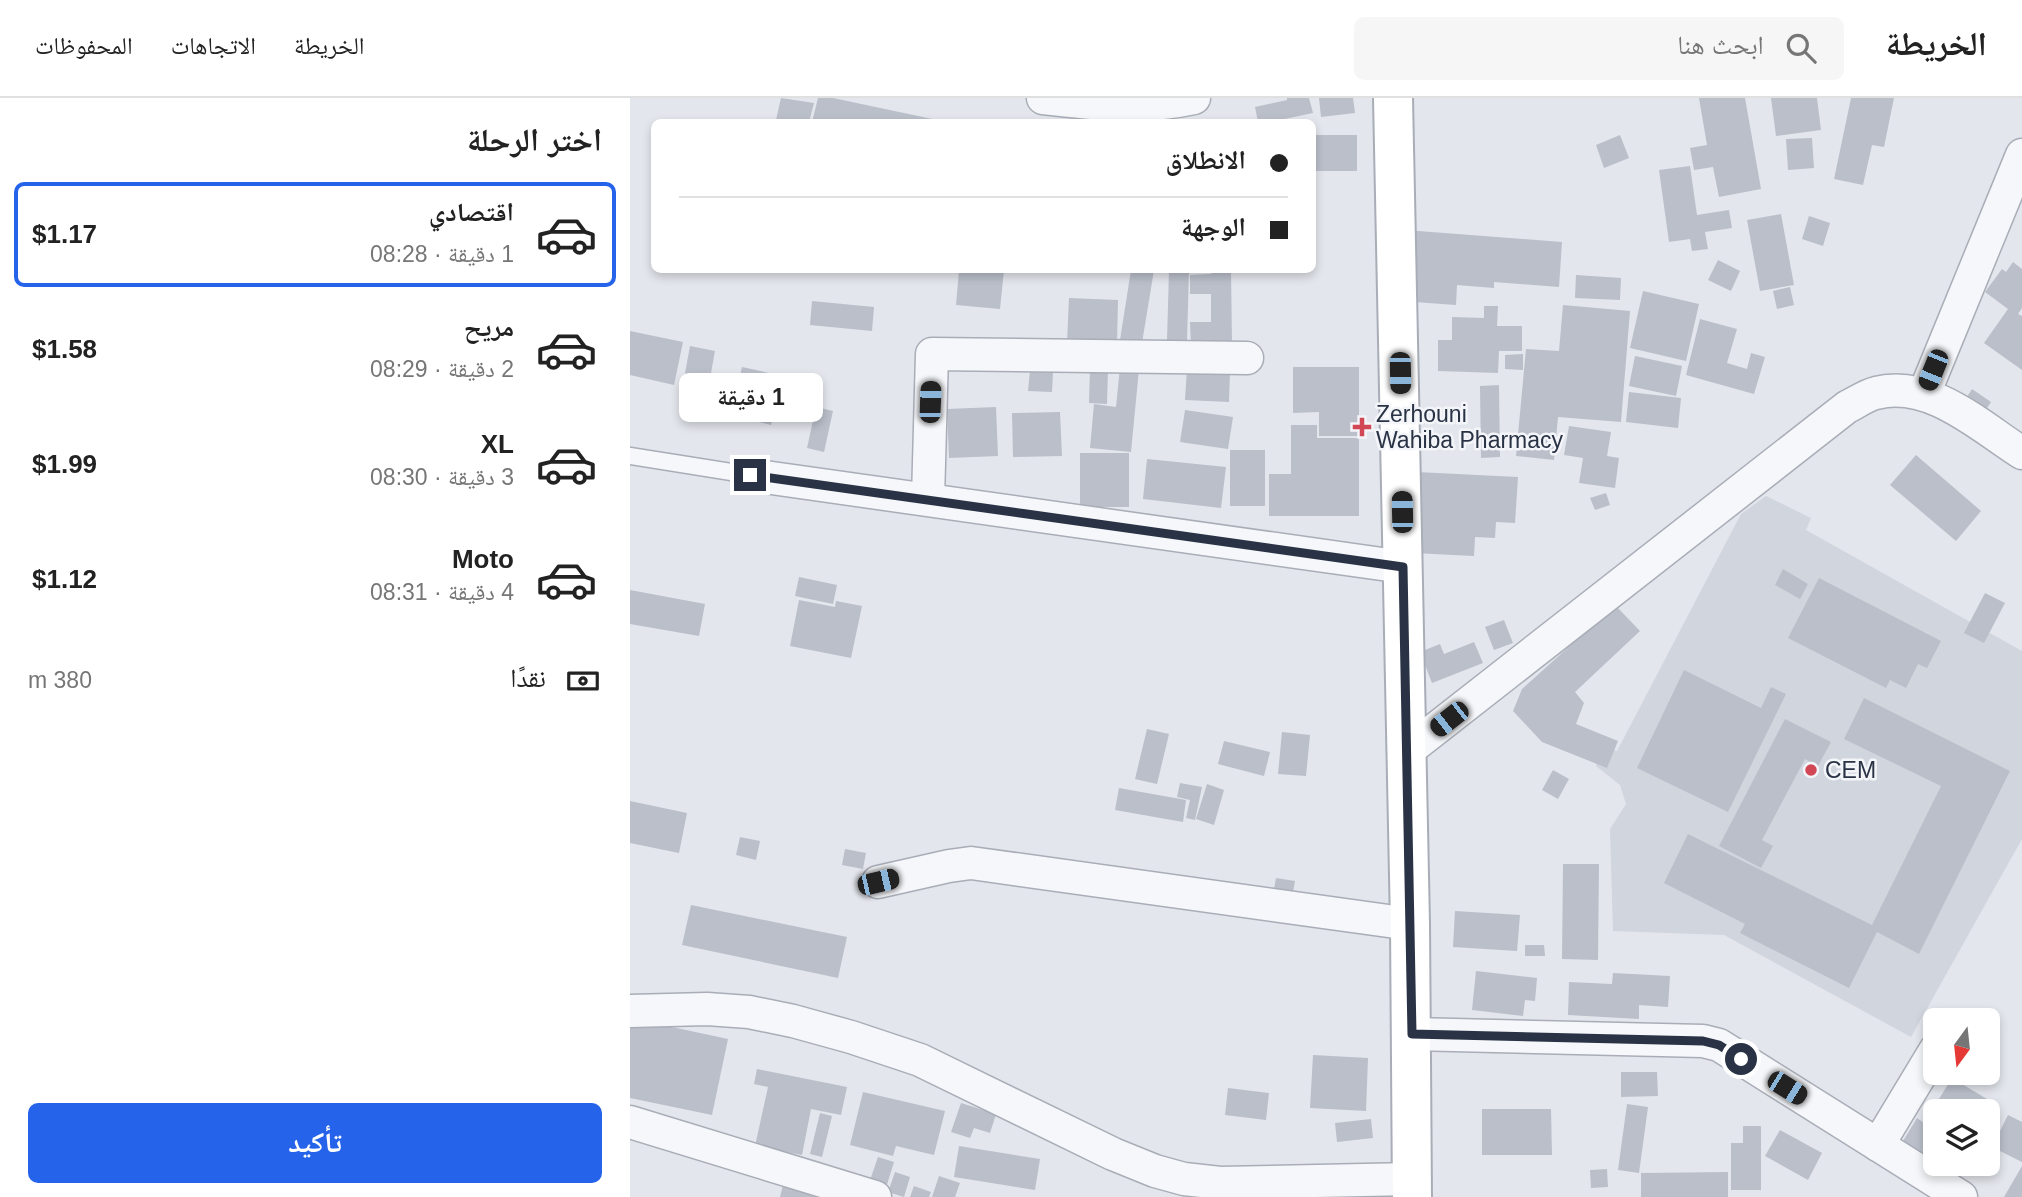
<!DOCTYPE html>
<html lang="ar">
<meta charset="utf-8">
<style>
body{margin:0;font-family:Helvetica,"Noto Naskh Arabic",sans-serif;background:#f6f6f6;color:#222;direction:rtl;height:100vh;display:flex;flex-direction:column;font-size:26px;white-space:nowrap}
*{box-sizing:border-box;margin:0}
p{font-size:23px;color:#767676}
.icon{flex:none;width:38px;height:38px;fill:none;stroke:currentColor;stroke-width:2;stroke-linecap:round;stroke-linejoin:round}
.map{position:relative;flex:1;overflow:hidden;direction:ltr}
.side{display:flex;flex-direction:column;background:#fff;width:630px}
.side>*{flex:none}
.banner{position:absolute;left:21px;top:21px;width:665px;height:154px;border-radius:10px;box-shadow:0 4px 10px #0003;direction:rtl;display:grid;align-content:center;height:154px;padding:0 28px;background:#fff}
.needle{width:46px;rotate:195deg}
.fabs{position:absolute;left:1293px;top:910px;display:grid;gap:14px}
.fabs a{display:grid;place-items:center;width:77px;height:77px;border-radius:10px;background:#fff;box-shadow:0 4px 10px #0003;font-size:35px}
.end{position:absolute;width:32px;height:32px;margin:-16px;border:9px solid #2a3345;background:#fff;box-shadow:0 0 0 4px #fff}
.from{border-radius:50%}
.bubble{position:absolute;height:49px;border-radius:10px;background:#fff;box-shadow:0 4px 10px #0003;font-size:23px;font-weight:700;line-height:49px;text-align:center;direction:rtl}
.car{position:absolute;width:21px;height:42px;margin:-21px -10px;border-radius:9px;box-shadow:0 0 5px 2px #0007;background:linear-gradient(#222 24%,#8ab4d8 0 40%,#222 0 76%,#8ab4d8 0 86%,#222 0)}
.banner b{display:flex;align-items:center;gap:24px;height:66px;font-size:26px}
.banner b+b{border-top:2px solid #e0e0e0}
.banner i{width:18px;height:18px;background:#222}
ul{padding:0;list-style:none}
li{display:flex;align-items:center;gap:21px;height:105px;margin:0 14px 10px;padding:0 14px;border:4px solid transparent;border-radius:10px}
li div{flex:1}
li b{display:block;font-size:26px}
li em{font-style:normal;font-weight:700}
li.active{border-color:#2563eb}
li>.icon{width:63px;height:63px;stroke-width:1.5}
h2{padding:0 28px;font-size:32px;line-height:84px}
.pay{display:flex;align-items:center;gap:18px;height:77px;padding:0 28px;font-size:26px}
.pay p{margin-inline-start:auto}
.button{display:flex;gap:14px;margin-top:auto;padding:14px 28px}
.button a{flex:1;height:80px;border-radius:10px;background:#2563eb;color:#fff;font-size:28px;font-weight:700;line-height:80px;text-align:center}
header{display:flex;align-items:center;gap:42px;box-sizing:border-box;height:98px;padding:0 35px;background:#fff;border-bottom:2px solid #e0e0e0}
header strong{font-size:33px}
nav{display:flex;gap:38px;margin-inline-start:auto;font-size:24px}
.search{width:490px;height:63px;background:#f6f6f6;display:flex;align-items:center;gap:18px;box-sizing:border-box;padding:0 24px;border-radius:10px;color:#767676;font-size:26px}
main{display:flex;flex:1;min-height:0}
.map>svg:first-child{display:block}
</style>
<header>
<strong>الخريطة</strong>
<div class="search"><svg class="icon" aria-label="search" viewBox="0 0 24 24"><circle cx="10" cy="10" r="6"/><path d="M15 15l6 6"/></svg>ابحث هنا</div>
<nav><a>الخريطة</a><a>الاتجاهات</a><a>المحفوظات</a></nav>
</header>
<main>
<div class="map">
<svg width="1392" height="1099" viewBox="0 0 1392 1099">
<rect width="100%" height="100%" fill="#e3e6ec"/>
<path fill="#d1d5de" d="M1136,398L1181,420L1176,432L1392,553V741L1281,939L1094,837L983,833L980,731L996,706L990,687L966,668L973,649L987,653L1111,416Z"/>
<g fill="#babfca">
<path d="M151,0L184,5L179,24L146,22Z"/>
<path d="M188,0H203L307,22L306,24H182Z"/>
<path d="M657,0H679L683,15L640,24H628L625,9L657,2Z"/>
<path d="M689,0H723L725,15L691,19Z"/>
<path d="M1069,0H1115L1131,91L1089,99L1083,69L1064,72L1060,50L1077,47Z"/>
<path d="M1141,0H1187L1191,32L1146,38Z"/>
<path d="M1221,0H1264L1254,49L1242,47L1233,87L1204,81Z"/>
<rect x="682" y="37" width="45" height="36"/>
<path d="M990,37L999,60L974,70L966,47Z"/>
<path d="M1182,40L1184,70L1158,72L1156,41Z"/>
<path d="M1060,68L1067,117L1099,112L1102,130L1075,134L1078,151L1062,153L1060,141L1039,144L1029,72Z"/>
<path d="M1151,116L1164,187L1130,193L1117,122Z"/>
<path d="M1179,118L1200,125L1193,148L1172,141Z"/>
<path d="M775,132L932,144L929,189L864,184V190L827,187L826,207L770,203Z"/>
<path d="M1088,162L1110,173L1101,193L1078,182Z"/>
<path d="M1383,164L1392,171V210L1388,216L1392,218V272L1354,245L1378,211L1355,194L1372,171L1376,174Z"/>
<path d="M329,172H374L370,211L326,207Z"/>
<path d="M501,172H524L512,245L490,242Z"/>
<path d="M539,172H559L557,243H537Z"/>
<path d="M580,172H601L602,246L561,247L560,224H581V196H560V177L581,176Z"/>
<path d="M946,177L991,180L990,202L945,200Z"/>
<path d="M1160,189L1164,207L1147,211L1143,193Z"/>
<path d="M1013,193L1069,206L1056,263L1000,250Z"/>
<path d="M439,200L488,202L487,247L437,245Z"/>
<path d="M182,203L244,209L242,233L180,227Z"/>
<path d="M933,207L1000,213L991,324L928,319L924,362L886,358L896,251L929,253Z"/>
<path d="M854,208H868L867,228H892V253H869L868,275L808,273V242H822V219L854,220Z"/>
<path d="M1070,221L1107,231L1097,265L1117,271L1121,255L1135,259L1124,296L1056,277Z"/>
<path d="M0,233L53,244L44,287L0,277Z"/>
<path d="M60,248L85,253L79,286L54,281Z"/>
<path d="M893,256V272L875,271V257Z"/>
<path d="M1005,258L1052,268L1046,298L999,288Z"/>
<path d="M112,269L153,278L141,327L101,317Z"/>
<path d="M490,269L509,271L501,354L460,350L464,306L486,309Z"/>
<path d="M663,269H729V338H689V314L663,315Z"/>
<path d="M460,270L478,271L477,306L459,305Z"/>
<path d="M557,270L600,272L599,304L555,302Z"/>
<path d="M400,273L423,274L422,294L398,293Z"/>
<path d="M869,287L870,359L851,360L850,288Z"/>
<path d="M1342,291L1361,304L1350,321L1331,308Z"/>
<path d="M999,294L1051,300L1048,330L996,324Z"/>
<path d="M186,309L203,313L194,354L177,350Z"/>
<path d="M366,309L368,358L319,360L317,311Z"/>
<path d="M555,312L603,319L598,351L550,344Z"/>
<path d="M430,314L432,358L383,359L382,315Z"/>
<path d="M661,327H687V340H729V418H639V376H661Z"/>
<path d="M939,328L981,334L977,358L989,360L985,390L949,385L953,360L934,357Z"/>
<rect x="600" y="352" width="35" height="56"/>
<rect x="450" y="355" width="49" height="54"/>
<path d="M1286,357L1351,413L1326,443L1260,387Z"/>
<path d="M517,361L596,369L591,410L513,401Z"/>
<path d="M787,374L888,379L885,425L866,424L865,440L845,439L844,458L783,455Z"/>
<path d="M976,395L980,407L965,412L960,400Z"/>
<path d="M1153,471L1178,486L1170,501L1145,487Z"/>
<path d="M169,479L207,487L203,506L165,498Z"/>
<path d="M1189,480L1311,543L1297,570L1288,566L1276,590L1260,582L1256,590L1158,540Z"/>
<path d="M0,492L75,506L69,538L0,526Z"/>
<path d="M1355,495L1375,505L1354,545L1334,535Z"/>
<path d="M169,502L205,509L206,503L232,508L221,560L160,548Z"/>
<path d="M985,507L1010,533L945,594L954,605L946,626L988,643L977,670L912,644L883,613L892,591Z"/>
<path d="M874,522L883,545L864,552L855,529Z"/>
<path d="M844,544L853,565L802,585L790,554L810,546L814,556Z"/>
<path d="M1054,572L1131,610L1141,589L1156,596L1098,714L1007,670Z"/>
<path d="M1234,600L1380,673L1289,856L1247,834L1219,890L1110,835L1115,826L1034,785L1058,736L1242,827L1311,688L1214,641Z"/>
<path d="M1155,621L1201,644L1188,668L1175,661L1132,742L1143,748L1131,770L1089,748Z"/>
<path d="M517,631L539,636L527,686L505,681Z"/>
<path d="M652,634L680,637L676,678L648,676Z"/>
<path d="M594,643L640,654L634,678L588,666Z"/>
<path d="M923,672L939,681L928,701L912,692Z"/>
<path d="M550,685L572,689L565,722L556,720L560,702L547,699Z"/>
<path d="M577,686L594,692L584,727L566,721Z"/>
<path d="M489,690L556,702L553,724L485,712Z"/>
<path d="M0,703L57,715L49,755L0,745Z"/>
<path d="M110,739L130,743L126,762L106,757Z"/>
<path d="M215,751L236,755L233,771L212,767Z"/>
<path d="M933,766H969L968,862L932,861Z"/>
<path d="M646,780L665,783L661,805L642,802Z"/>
<path d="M61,807L217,839L208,880L52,847Z"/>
<path d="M825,813L890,817L887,853L823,849Z"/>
<path d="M895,847H914L915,858H895Z"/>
<path d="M846,873L907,880L905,903L895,902L893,918L842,912Z"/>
<path d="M983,875L1040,878L1038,909L1009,907V921L938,917L939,884L982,886Z"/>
<path d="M0,920L98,941L82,1017L0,1000Z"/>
<path d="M683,957L738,960L736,1013L680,1010Z"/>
<path d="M127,971L217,989L211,1017L181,1011L172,1057L125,1048L138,989L124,986Z"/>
<path d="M991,974H1027L1028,998L991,999Z"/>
<path d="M1322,980L1362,1004L1357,1013H1306V1066H1325L1315,1082L1267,1053L1287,1020L1294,1025Z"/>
<path d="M598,990L639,995L636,1022L595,1017Z"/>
<path d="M233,994L315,1013L304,1057L266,1048L263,1058L220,1047Z"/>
<path d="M331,1005L366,1016L360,1035L344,1030L340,1040L321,1034Z"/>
<path d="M997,1006L1018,1009L1009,1075L988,1072Z"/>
<path d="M852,1011H921L922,1057H852Z"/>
<path d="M190,1015L202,1018L192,1059L180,1056Z"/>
<path d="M1378,1017L1392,1024V1064L1362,1049Z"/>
<path d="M741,1021L743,1040L707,1044L705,1025Z"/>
<path d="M1113,1028H1131V1092H1101V1045H1113Z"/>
<path d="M1150,1032L1192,1055L1178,1082L1135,1058Z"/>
<path d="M329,1048L410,1061L405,1092L324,1079Z"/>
<path d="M248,1059L264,1064L255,1093L238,1088Z"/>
<path d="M1392,1068V1099H1374Z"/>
<path d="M977,1071L978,1089L961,1090L960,1072Z"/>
<path d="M265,1074L280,1079L274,1099L258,1094Z"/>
<path d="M1098,1074V1099H1011V1075Z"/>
<path d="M309,1078L330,1085L325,1099H302Z"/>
<path d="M154,1083L207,1099H150Z"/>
<path d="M284,1088L301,1094L299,1099H280Z"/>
</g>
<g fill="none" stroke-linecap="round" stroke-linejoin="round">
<g stroke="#a8adb7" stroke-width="19">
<path id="lane" d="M0,358L120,377"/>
</g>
<g stroke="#a8adb7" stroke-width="35">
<g id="street">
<path d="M413,0C463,6 514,11 564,0"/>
<path d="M1294,296L1392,57"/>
<path d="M120,377L773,469"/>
<path d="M298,401L302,256L617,260"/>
<path d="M776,654L1217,309C1227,304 1237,297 1246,295C1300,281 1351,329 1392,355"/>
<path d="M248,784L319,768L341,765L780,826"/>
<path d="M0,913L77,911L119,914L163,923L221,939L290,962L483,1056L525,1073L554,1081L590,1085L781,1081"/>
<path d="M782,936L1073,943L1089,947L1331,1099"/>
<path d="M0,1024L245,1099"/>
<path d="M1248,1047L1306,951"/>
</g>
</g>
<g stroke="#a8adb7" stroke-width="42">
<path id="secondary" d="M763,0L780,826L782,1099"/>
</g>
<use href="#lane" stroke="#f6f7fa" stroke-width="16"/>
<use href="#street" stroke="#f6f7fa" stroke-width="32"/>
<use href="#secondary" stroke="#fff" stroke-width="38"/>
</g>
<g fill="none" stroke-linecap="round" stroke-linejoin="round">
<path stroke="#2a3345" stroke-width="9" d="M120,377L773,469L782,936L1073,943L1089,947L1111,961"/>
</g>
<g fill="#d24756" stroke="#f3f5f9" stroke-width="2.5">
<path d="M728.5 318.5h7v7h7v7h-7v7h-7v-7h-7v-7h7z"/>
<circle cx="1181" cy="672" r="7"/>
</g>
<g text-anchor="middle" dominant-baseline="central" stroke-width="5" stroke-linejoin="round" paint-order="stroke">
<g font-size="23" fill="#2a3345" stroke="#f3f5f9" text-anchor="start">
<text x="746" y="316">Zerhouni<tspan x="746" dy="26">Wahiba Pharmacy</tspan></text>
<text x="1195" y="672">CEM</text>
</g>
</g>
</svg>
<div class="fabs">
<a><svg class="needle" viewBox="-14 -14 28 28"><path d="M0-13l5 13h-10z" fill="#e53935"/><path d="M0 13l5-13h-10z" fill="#767676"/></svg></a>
<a><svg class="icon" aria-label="layers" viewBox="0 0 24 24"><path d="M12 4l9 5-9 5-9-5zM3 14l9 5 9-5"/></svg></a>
</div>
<i class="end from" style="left:1111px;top:961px"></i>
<i class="end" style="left:120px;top:377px"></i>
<div class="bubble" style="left:49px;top:275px;width:144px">1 دقيقة</div>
<i class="car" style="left:1303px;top:272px;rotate:202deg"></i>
<i class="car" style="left:770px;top:275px;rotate:179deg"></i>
<i class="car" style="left:300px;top:304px;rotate:2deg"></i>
<i class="car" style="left:772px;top:414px;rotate:359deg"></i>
<i class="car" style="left:819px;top:621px;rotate:232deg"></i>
<i class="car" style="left:248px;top:784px;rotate:77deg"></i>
<i class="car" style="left:1157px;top:990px;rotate:122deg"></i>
<div class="banner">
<b><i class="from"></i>الانطلاق</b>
<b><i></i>الوجهة</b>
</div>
</div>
<section class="side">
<h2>اختر الرحلة</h2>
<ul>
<li class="active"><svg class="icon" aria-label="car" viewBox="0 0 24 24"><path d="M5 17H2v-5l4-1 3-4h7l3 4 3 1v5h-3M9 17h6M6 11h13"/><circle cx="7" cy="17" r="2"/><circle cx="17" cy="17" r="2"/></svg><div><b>اقتصادي</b><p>1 دقيقة · 08:28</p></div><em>$1.17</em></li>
<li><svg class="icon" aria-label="car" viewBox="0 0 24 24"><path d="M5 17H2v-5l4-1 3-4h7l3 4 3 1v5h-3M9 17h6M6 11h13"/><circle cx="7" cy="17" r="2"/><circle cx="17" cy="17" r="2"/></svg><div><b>مريح</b><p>2 دقيقة · 08:29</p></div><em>$1.58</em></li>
<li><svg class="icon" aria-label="car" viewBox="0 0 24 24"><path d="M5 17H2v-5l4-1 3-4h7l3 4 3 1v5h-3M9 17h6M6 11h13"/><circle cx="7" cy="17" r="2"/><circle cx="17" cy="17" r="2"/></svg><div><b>XL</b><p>3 دقيقة · 08:30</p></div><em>$1.99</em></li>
<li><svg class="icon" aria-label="car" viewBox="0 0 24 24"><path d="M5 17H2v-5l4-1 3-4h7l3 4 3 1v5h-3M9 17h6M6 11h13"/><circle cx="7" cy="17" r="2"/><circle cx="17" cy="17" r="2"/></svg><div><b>Moto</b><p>4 دقيقة · 08:31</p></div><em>$1.12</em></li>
</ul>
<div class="pay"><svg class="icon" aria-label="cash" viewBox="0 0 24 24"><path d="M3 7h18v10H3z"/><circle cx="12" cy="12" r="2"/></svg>نقدًا<p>380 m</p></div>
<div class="button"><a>تأكيد</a></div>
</section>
</main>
